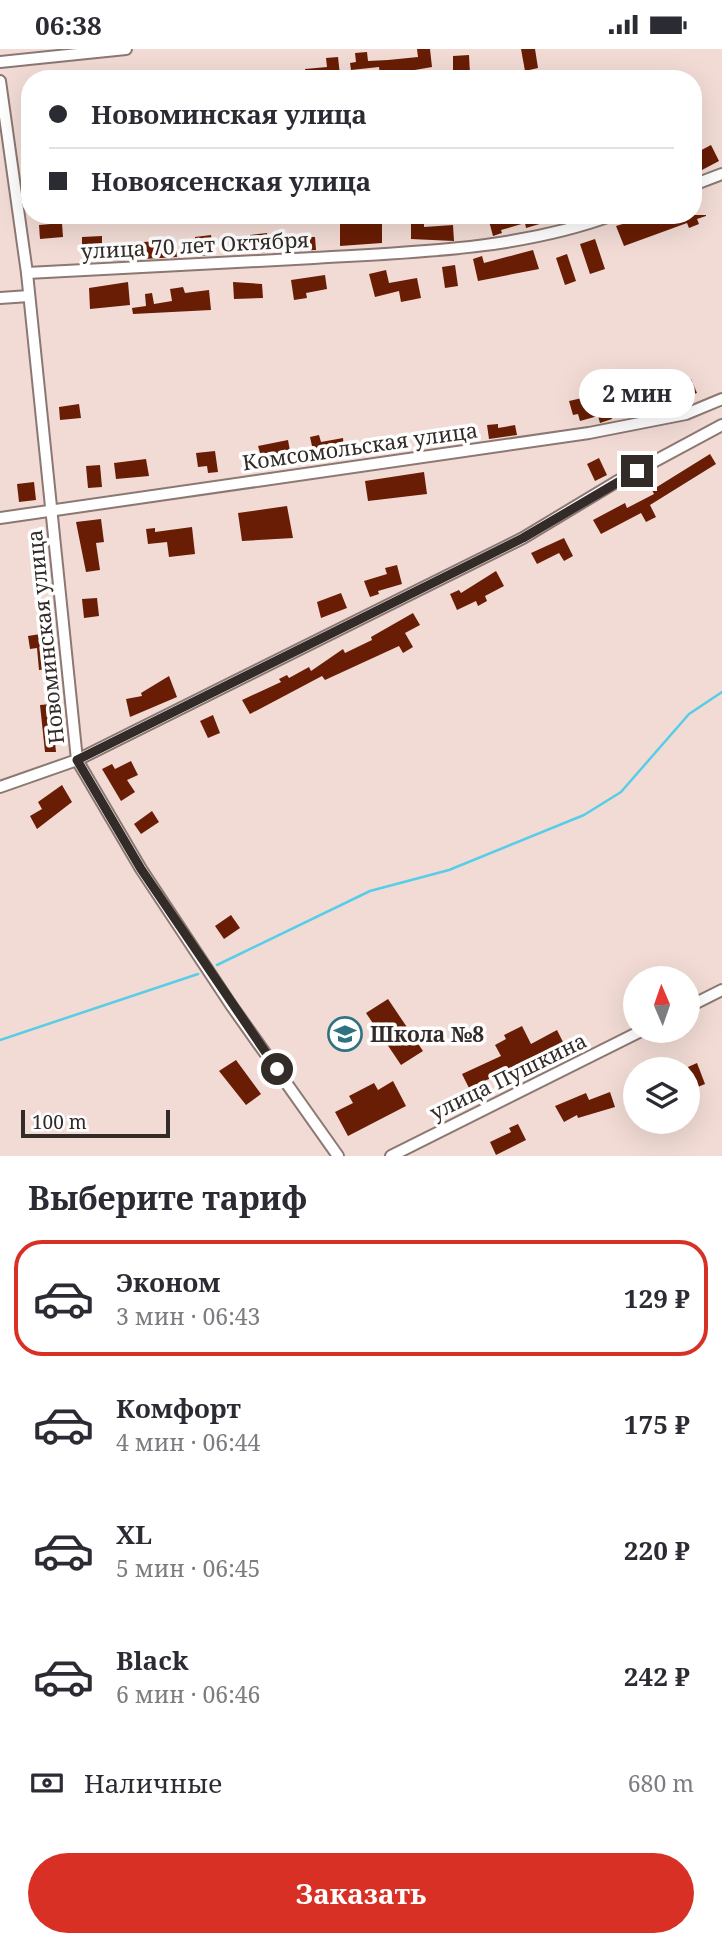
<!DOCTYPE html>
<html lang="ru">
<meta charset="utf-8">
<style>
body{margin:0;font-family:"Noto Serif",serif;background:#f2f2f3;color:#2b2b33;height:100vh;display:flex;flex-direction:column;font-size:26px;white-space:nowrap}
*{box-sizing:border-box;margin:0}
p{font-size:23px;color:#7c7c81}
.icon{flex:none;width:38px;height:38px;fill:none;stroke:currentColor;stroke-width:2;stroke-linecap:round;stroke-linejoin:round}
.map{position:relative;height:1107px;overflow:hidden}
.sheet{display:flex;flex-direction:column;background:#fff;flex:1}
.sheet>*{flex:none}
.banner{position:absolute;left:21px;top:21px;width:681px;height:154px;border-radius:28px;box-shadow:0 7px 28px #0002;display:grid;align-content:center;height:154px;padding:0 28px;background:#fff}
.needle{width:46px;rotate:358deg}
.controls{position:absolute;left:623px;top:917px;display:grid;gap:14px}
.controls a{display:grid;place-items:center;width:77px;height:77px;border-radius:50%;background:#fff;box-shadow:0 7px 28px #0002;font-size:35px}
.scale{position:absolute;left:21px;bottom:18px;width:149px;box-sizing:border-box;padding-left:7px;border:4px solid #332b28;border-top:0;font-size:19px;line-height:24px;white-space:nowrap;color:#332b28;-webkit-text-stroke:5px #fff;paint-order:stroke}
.end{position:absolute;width:32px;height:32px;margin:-16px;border:9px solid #332b28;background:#fff;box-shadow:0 0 0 4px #fff}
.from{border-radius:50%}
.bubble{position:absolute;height:49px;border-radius:24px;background:#fff;box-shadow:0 7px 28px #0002;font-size:23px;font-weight:700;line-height:49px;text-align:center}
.banner b{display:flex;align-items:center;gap:24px;height:66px;font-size:26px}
.banner b+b{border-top:2px solid #e1e1e2}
.banner i{width:18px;height:18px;background:#2b2b33}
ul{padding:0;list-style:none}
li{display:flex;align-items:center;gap:21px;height:116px;margin:0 14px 10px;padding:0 14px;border:4px solid transparent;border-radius:28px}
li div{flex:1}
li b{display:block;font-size:26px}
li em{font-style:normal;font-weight:700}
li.selected{border-color:#d93025}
li>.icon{width:63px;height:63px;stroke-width:1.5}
h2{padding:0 28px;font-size:32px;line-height:84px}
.pay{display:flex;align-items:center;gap:18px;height:77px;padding:0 28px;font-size:26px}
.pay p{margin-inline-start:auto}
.button{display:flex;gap:14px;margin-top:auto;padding:14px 28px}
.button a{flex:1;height:80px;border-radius:42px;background:#d93025;color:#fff;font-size:28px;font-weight:700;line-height:80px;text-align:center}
.status{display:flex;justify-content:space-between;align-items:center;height:49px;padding:0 35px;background:#fff;direction:ltr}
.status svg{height:19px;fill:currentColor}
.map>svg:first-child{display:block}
</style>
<div class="status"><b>06:38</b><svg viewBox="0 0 49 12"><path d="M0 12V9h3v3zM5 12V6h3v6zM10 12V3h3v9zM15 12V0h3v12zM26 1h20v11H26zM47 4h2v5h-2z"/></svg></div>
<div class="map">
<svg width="722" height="1107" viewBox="0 0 722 1107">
<rect width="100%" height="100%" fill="#f2dbd5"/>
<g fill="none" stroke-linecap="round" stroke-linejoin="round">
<g stroke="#56cde9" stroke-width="2.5">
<path d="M217,916L370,842L449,821L584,766L621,743L689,665L722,643"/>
<path d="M0,991L198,925"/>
</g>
</g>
<g fill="#681d04">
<path d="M417,0H430L432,18L380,27L379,18L351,21L350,14L356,13L355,4L367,3L368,12L388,11L418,8Z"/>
<path d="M521,0H535L538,19L525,22Z"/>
<path d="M469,6L470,25L453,26V7Z"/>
<path d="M338,8L340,26L306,30L305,20L327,18L326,9Z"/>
<path d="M711,96L719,112L702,121L694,105Z"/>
<path d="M508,166H544V169L543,174L526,179L525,174L501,181L502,184L493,187L489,172Z"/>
<path d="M652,166H706V167L697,170L699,175L689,179L687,174L624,197L616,177Z"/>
<path d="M411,171H424V178L453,176L454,192L411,190Z"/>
<path d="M382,172V194L340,197V173Z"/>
<path d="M62,174L63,188L40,190L39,176Z"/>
<path d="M267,184L270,203L252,204L250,186Z"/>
<path d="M211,186L213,206L197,207L195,188Z"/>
<path d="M102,187V201L82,203V188Z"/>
<path d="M287,188H315L316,201L288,202Z"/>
<path d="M595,190L605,220L590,225L580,195Z"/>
<path d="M175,191L177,208L111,212V195Z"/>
<path d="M533,201L539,220L478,232L473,210L482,207L484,214Z"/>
<path d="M567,205L576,232L565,236L556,209Z"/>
<path d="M455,216L458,237L445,239L442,218Z"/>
<path d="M386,221L389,234L417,229L421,249L401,253L399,242L375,248L369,225Z"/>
<path d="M325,226L327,240L306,244L307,249L294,251L291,231Z"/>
<path d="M128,233L130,256L90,260L89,239Z"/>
<path d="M233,233L262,235L263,249L234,250Z"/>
<path d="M183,238L185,244L209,241L211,261L133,265L132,259L146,257L145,245L152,244L154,255L172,252L170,240Z"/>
<path d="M691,330L697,344L658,358L652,342Z"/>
<path d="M582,349L585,358L606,352L612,370L600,374L598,367L580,372L578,365L573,366L569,352Z"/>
<path d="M79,355L81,369L60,371L59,358Z"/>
<path d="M498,375V379L515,376L517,386L489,390L487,376Z"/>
<path d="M319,386L321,393L343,389L344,401L314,406L310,388Z"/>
<path d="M288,391L292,413L283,415L282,409L263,414L258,397Z"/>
<path d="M215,402L218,423L208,424L207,417L198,418L196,404Z"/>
<path d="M710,405L716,415L650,456L656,468L646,473L641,464L601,485L593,471L625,454L627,459L654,445L652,441Z"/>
<path d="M599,409L607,426L595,432L587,415Z"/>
<path d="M146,410L149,427L116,430L114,414Z"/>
<path d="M100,416L102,438L88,439L86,417Z"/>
<path d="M424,423L427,445L368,452L365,432Z"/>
<path d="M34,433L36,451L19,453L17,435Z"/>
<path d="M287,457L293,489L242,492L238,464Z"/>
<path d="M101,470L104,493L96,494L100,521L86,523L76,473Z"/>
<path d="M192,478L195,505L169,508L167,493L148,495L146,480L155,479V483Z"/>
<path d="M564,489L573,507L564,512L559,504L537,515L531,504Z"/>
<path d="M397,516L402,535L378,542L379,545L370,548L364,532L387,525L385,519Z"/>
<path d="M496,522L504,537L485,547L487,552L478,557L476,552L457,561L450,545L459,541L461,544Z"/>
<path d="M341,544L347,559L321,569L317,553Z"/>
<path d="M97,549L99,567L84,569L82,550Z"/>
<path d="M413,564L420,576L405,584L413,598L403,604L399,597L325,631L322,627L250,665L242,651L281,633L279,630L287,626L289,629L309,618L311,622L343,600L345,604L372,591L371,588Z"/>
<path d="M53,583L54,620L39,621L37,599L30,600L28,587Z"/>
<path d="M169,627L177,648L130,668L126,650L142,647L141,644Z"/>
<path d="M51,655L56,703H45L40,656Z"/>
<path d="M213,666L220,684L208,689L200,672Z"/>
<path d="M131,712L138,726L127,731L135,743L121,752L102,720L112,715L115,720Z"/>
<path d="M62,736L72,753L37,780L30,767L42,760L38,753Z"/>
<path d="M152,762L159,773L141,785L134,775Z"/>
<path d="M231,866L240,879L224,890L215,877Z"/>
<path d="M388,950L423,1002L401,1016L366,964Z"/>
<path d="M522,977L531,995L557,981L565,997L550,1006L541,1010L540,1007L469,1039L462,1025L501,1007L495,996L506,990L504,986Z"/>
<path d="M236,1011L261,1045L246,1056L219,1022Z"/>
<path d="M697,1014L705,1035L693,1040L688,1018Z"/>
<path d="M393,1032L406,1057L348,1087L335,1063L353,1054L349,1047L374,1034L378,1041Z"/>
<path d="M610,1043L615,1058L578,1069L577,1066L564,1073L555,1057L586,1044L589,1051Z"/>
<path d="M518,1075L526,1091L496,1106L490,1093L511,1083L509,1079Z"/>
</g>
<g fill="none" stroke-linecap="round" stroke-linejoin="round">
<g stroke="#8c7872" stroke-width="14">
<g id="minor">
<path d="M0,13L126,0"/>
<path d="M0,32L27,224L77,711L141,820L231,956L338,1107"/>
<path d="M693,136L722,125"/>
<path d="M27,224C123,219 218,214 314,209C415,203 518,201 613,166"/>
<path d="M0,249L29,247"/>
<path d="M0,469L589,384L686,365L722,350"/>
<path d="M0,738L77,711L523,489L616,433L722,376"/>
<path d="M688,958L722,941"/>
<path d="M391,1107L641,982"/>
</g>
</g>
<use href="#minor" stroke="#fff" stroke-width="10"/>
</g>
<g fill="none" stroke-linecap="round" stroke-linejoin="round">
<path stroke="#332b28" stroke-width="9" d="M277,1020L141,820L77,711L523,489L637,422"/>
</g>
<defs>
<g id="school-ring" transform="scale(1.75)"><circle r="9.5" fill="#fff" stroke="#2f7383" stroke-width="1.5"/><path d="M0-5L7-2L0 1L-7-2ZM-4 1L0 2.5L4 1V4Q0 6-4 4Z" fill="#2f7383"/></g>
</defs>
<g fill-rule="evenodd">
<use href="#school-ring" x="345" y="985"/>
</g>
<g text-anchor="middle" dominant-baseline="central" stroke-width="7" stroke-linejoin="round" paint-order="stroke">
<g font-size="21" fill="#332b28" stroke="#fff">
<text transform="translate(195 196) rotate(-3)">улица 70 лет Октября</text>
<text transform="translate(360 397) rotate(-8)">Комсомольская улица</text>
<text transform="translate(45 588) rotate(-96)">Новоминская улица</text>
<text transform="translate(508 1027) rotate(-26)">улица Пушкина</text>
</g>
<g font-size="21" font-weight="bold" fill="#332b28" stroke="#fff" text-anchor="start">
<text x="370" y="985">Школа №8</text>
</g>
</g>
</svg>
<div class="controls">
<a><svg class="needle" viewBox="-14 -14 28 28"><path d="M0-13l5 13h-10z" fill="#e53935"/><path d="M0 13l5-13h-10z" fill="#7c7c81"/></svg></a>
<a><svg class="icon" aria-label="layers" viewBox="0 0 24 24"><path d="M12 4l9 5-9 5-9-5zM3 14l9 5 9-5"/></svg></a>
</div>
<div class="scale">100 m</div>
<i class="end from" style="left:277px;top:1020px"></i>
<i class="end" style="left:637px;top:422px"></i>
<div class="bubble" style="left:579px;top:320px;width:116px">2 мин</div>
<div class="banner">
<b><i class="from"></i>Новоминская улица</b>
<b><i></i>Новоясенская улица</b>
</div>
</div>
<section class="sheet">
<h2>Выберите тариф</h2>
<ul>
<li class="selected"><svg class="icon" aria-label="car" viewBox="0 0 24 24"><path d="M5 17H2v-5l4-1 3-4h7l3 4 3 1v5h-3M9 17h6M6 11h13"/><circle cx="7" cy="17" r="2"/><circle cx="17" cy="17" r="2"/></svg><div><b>Эконом</b><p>3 мин · 06:43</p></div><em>129 ₽</em></li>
<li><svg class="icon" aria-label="car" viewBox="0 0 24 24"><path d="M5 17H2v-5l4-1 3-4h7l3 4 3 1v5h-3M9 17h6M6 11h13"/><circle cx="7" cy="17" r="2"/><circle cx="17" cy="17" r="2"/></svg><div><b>Комфорт</b><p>4 мин · 06:44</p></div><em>175 ₽</em></li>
<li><svg class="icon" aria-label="car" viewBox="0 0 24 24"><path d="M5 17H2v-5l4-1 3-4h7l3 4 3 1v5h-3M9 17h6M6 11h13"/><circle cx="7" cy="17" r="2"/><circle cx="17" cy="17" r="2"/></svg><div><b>XL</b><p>5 мин · 06:45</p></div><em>220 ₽</em></li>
<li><svg class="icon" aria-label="car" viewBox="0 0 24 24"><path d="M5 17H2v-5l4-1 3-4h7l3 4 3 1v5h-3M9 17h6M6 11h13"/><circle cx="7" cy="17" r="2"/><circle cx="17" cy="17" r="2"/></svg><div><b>Black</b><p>6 мин · 06:46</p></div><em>242 ₽</em></li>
</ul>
<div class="pay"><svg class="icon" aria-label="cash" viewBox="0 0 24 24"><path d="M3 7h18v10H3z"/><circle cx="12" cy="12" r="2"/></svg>Наличные<p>680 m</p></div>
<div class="button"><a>Заказать</a></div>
</section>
